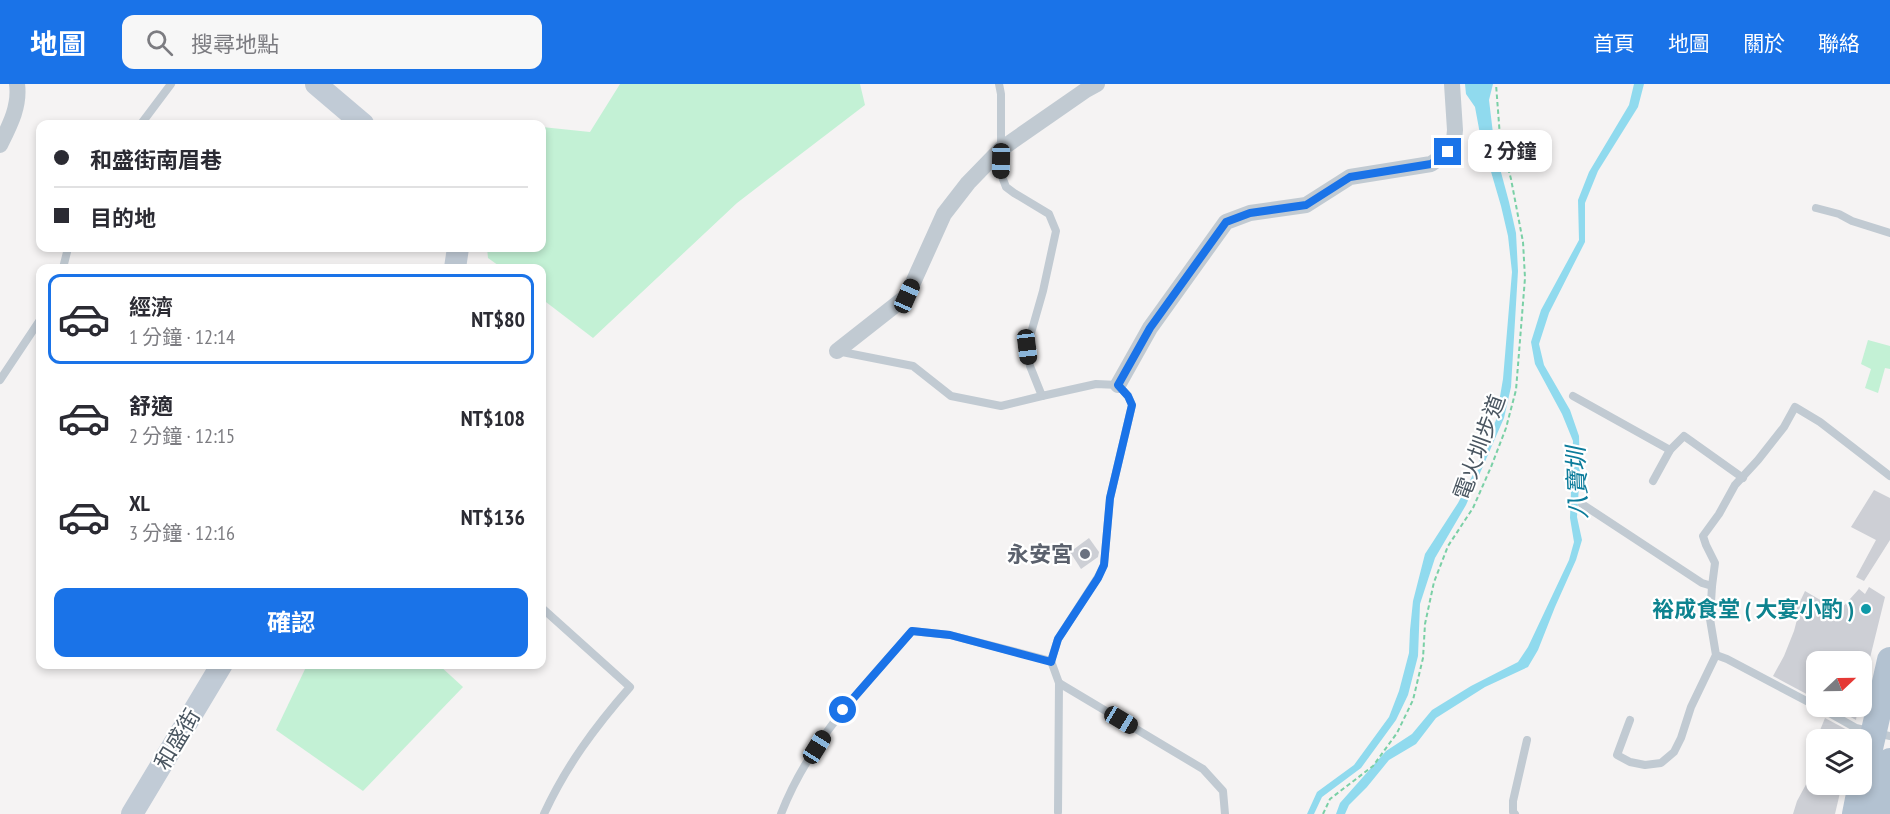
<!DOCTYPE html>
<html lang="zh-TW">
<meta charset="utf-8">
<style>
body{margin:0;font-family:"PT Sans Narrow","Noto Sans TC",sans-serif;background:#f7f7f7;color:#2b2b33;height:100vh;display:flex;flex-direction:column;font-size:22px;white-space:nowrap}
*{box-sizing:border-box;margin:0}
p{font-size:20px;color:#7c7c81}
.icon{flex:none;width:33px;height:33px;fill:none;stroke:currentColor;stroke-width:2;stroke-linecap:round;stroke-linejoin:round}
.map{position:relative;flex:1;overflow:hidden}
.drawer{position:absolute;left:36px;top:180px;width:510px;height:405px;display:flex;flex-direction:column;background:#fff;border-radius:12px;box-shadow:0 3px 9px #0003}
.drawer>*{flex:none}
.guide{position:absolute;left:36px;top:36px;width:510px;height:132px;border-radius:12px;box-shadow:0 3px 9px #0003;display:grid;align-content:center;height:132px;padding:0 18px;background:#fff}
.needle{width:39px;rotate:68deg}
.tools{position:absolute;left:1806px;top:567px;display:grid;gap:12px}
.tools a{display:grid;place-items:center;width:66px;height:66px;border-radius:12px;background:#fff;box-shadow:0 3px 9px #0003;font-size:30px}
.end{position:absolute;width:27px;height:27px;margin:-14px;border:8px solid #1a73e8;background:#fff;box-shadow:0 0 0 3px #fff}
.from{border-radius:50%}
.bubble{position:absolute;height:42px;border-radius:12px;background:#fff;box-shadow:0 3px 9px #0003;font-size:20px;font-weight:700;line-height:42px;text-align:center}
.car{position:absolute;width:18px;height:36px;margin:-18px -9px;border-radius:8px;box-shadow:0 0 4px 2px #0007;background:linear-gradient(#222 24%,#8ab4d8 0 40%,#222 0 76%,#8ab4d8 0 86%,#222 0)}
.guide b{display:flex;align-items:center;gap:21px;height:57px;font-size:22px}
.guide b+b{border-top:2px solid #e1e1e2}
.guide i{width:15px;height:15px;background:#2b2b33}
ul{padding:10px 0 0;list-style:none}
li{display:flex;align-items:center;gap:18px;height:90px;margin:0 12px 9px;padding:0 6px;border:3px solid transparent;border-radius:12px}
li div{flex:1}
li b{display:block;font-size:22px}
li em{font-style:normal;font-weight:700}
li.selected{border-color:#1a73e8}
li>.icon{width:54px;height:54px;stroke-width:1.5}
.cta{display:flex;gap:12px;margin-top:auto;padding:12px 18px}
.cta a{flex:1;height:69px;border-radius:12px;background:#1a73e8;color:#fff;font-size:24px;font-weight:700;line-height:69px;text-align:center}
header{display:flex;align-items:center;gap:36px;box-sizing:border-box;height:84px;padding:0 30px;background:#1a73e8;color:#fff}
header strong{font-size:28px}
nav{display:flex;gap:33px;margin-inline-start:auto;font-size:21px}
.search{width:420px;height:54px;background:#f7f7f7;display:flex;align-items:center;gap:15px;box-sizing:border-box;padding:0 21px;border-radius:12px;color:#7c7c81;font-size:22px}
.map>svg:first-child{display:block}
</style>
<header>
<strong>地圖</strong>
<div class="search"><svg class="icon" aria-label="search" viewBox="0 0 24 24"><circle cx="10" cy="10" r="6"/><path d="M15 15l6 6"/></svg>搜尋地點</div>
<nav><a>首頁</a><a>地圖</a><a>關於</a><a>聯絡</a></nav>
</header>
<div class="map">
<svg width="1890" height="730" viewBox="0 0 1890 730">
<rect width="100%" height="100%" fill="#f5f3f3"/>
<g fill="#c3f1d5">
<path d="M620,0H860L865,21L737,119L593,254L542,215V184H502L488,174L487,164H542V43L590,48Z"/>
<path d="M1868,256L1890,262V285L1885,284L1878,309L1865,304L1871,285L1861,280Z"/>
<path d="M307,581H439L463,603L363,707L276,646Z"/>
</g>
<g fill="#90daee">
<path d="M1465,0H1493L1489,16L1495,66L1509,118L1516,149L1518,187L1511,303L1504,334L1466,421L1435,474L1420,520L1418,572L1408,611L1396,636L1361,684L1322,713L1314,730H1307L1317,708L1354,681L1389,633L1399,607L1409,569L1410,546L1413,517L1425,470L1458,419L1476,385L1496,336L1503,295L1512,188L1508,152L1501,122L1480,50L1475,23L1466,10Z"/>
<path d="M1634,0H1644L1638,23L1598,87L1585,119V158L1549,229L1539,260L1544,281L1570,326L1579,352L1580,386L1577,433L1582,456L1576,476L1555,523L1538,566L1528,583L1485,603L1436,634L1416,660L1389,676L1367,703L1349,721L1345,730H1336L1340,719L1386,667L1412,650L1432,626L1471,602L1518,578L1528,563L1569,476L1574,458L1570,434L1573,357L1562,330L1535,280L1531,258L1541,226L1579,156L1578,116L1589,88L1629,21Z"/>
</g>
<g fill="#cdcfd5">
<path d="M1874,406L1890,414V456L1864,497L1856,493L1876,456L1851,443Z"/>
<path d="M1089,454L1099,468L1098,473L1081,485L1070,468Z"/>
<path d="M1869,503L1885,513L1869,578H1816V609L1814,614L1773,592L1784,572L1794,547L1799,528L1796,526L1805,507L1839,527L1859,505L1865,510Z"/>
<path d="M1831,622H1858L1856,636Z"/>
<path d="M1825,634L1853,649L1851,656H1816Z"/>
<path d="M1816,682V700H1842L1835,730H1793L1797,717Z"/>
</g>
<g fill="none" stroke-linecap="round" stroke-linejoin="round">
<path stroke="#7ad0a6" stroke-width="2" stroke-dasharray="4.5 3" stroke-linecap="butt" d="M1323,730L1330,715L1373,682L1397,649L1413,616L1423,574L1425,540L1434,498L1448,462L1473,424L1491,383L1506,344L1516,306L1525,194L1523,158L1511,95L1500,53L1496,0"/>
<g stroke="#c1cad2" stroke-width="8">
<path d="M999,0L1001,10V90L1006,103L1014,109L1049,130L1056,147L1043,207L1027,263L1030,282L1042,312L1096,300L1118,301L1128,312L1132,321L1110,414L1104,481L1098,493L1058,555L1051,577L1059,599L1203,685L1223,707L1225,730"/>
<path d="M141,40L171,0"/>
<path d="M1816,124L1839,130L1852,137L1890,149"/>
<path d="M63,184L68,164"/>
<path d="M837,267L913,282L951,312L1001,322L1042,312"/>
<path d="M0,296L40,236"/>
<path d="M1573,312L1670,366"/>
<path d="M1653,397L1670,366L1684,352L1743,394"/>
<path d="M1582,420L1702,499L1712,502"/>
<path d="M542,524L630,603C595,643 566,682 544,730"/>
<path d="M1716,571L1727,575L1816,622"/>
<path d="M1817,622L1856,644L1890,652"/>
<path d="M1630,636L1617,671L1630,678L1645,681L1661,679L1674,668L1681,654L1691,623L1716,571L1710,535L1712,502L1715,479L1706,461L1703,452L1719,430L1735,401L1758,376L1784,343L1795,323L1820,338L1890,392"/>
<path d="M1058,728L1059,599"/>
<path d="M781,730C809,657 862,605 912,547L950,551L1051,577"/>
<path d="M1515,730L1513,728V717L1527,656"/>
</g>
<g stroke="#c1cad2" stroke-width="16">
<path d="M0,61C10,41 20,22 17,0"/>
<path d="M837,267L907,212L944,130L968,99L1001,65L1086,6L1097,0"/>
<path d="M1118,301L1150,244L1226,138L1250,129L1306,121L1350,93L1431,80L1448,68L1454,56L1455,46L1452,0"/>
</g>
<g stroke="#c1cbd6" stroke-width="22">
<path d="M316,0L363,40"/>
<path d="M455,184L458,164"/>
<path d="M132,730L222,580"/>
</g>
<g stroke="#b3c2d1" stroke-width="26">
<path d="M1862,700L1890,576"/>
<path d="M1855,730L1861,700"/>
<path d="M1878,730L1890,677"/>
</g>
</g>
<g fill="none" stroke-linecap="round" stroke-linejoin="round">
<path stroke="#1a73e8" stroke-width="8" d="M843,626L912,547L950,551L1051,578L1058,555L1098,494L1104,481L1110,414L1132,321L1128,312L1118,301L1150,244L1226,138L1250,129L1306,121L1350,93L1431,80L1448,68"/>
</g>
<circle fill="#6b7280" stroke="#fff" stroke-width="2" cx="1085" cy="470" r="6"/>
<circle fill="#0f9aa8" stroke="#fff" stroke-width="2" cx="1866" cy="525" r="6"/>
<g text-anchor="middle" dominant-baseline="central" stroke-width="4.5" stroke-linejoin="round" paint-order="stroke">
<g font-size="22" fill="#4a5661" stroke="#fff">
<text transform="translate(1479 363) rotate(-70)">電火圳步道</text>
<text transform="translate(177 655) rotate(-59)">和盛街</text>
</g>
<g font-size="22" font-weight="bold" fill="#5b616d" stroke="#fff" text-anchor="end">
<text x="1073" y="470">永安宮</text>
</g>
<g font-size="22" font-weight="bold" fill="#0d838f" stroke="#fff" text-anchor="end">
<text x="1854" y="525">裕成食堂 ( 大宴小酌 )</text>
</g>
<g font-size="24" font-style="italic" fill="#0c7c9b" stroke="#fff">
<text transform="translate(1577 399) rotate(-92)">八寶圳</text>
</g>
</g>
</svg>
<div class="tools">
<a><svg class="needle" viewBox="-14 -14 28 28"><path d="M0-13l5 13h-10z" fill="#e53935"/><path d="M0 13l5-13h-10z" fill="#7c7c81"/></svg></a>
<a><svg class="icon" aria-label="layers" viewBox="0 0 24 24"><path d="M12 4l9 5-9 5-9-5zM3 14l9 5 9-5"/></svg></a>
</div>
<i class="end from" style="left:843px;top:626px"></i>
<i class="end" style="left:1448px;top:68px"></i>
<div class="bubble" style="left:1468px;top:46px;width:84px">2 分鐘</div>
<i class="car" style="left:1001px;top:77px;rotate:181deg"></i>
<i class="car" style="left:907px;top:212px;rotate:24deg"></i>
<i class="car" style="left:1027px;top:263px;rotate:173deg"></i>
<i class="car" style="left:1121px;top:636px;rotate:121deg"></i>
<i class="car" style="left:817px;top:663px;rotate:32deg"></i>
<div class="guide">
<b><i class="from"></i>和盛街南眉巷</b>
<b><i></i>目的地</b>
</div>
<section class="drawer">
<ul>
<li class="selected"><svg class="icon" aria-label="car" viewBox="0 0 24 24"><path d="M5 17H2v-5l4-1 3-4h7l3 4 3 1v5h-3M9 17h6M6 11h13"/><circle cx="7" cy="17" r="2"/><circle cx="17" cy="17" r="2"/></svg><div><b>經濟</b><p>1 分鐘 · 12:14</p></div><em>NT$80</em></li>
<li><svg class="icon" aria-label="car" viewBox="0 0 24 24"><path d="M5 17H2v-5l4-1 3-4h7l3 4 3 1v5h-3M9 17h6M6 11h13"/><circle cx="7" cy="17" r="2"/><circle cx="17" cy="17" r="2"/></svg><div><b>舒適</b><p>2 分鐘 · 12:15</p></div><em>NT$108</em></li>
<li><svg class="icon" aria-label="car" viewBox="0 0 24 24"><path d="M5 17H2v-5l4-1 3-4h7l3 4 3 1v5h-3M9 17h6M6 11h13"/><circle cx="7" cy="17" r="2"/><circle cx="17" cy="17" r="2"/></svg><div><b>XL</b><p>3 分鐘 · 12:16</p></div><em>NT$136</em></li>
</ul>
<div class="cta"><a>確認</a></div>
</section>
</div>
